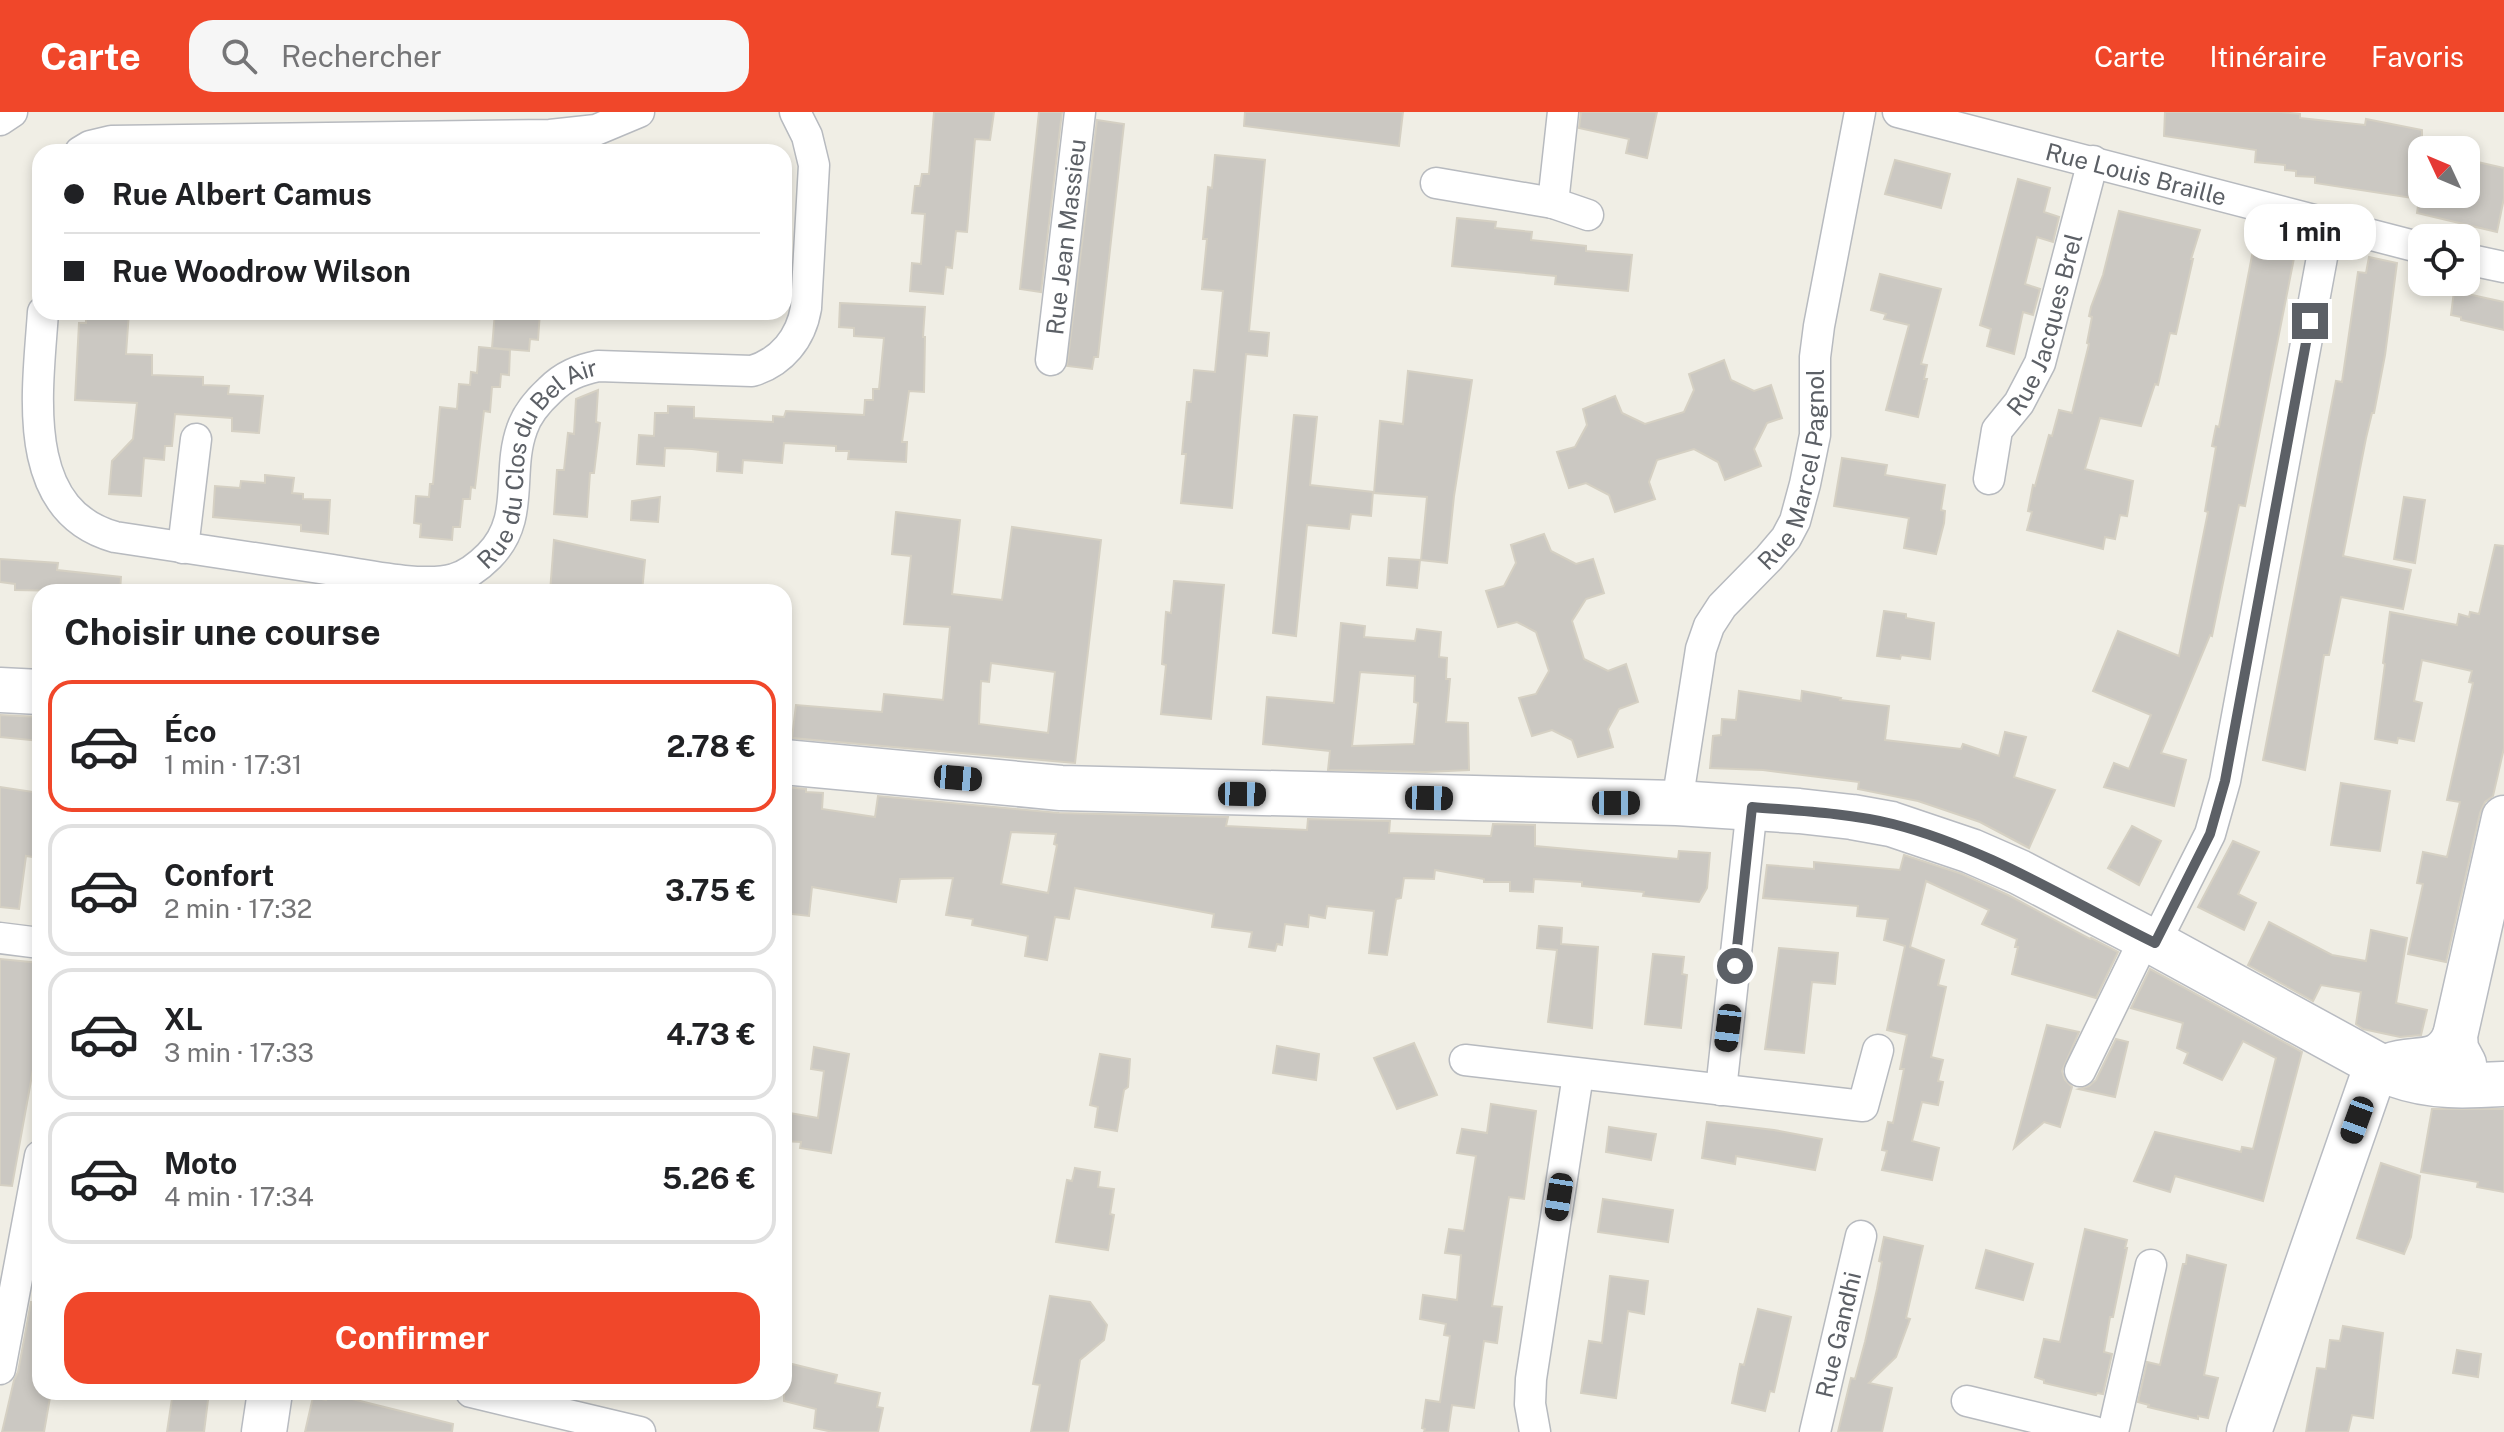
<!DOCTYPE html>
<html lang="fr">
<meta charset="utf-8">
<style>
body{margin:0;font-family:"Public Sans",sans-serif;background:#f6f6f6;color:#202124;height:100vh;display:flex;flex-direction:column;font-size:30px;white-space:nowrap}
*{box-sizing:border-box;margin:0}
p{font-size:26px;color:#757577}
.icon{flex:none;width:44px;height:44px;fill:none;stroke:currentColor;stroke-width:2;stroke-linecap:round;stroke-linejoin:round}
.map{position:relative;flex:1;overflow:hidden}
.panel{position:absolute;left:32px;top:472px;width:760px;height:816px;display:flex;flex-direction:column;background:#fff;border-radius:24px;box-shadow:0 4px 12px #0003}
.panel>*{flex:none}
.top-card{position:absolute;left:32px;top:32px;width:760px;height:176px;border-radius:24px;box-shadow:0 4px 12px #0003;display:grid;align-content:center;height:176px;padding:0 32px;background:#fff}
.needle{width:52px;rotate:314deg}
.controls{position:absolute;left:2408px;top:24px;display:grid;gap:16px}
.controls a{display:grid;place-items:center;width:72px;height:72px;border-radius:16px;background:#fff;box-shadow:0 4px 12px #0003;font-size:40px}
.end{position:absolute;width:36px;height:36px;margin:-18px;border:10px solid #5c6066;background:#fff;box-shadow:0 0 0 4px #fff}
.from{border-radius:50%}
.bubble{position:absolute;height:56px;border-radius:24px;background:#fff;box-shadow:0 4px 12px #0003;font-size:26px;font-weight:700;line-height:56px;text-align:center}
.car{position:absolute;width:24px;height:48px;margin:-24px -12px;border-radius:10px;box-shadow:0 0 6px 2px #0007;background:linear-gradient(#222 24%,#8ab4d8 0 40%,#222 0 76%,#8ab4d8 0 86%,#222 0)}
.top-card b{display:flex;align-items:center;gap:28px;height:76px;font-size:30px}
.top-card b+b{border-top:2px solid #e0e0e0}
.top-card i{width:20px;height:20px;background:#202124}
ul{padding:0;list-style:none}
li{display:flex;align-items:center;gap:24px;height:132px;margin:0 16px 12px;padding:0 16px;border:4px solid #e0e0e0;border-radius:24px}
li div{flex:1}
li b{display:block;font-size:30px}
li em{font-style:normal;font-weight:700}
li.selected{border-color:#f0472a}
li>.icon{width:72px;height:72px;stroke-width:1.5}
h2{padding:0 32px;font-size:36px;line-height:96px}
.cta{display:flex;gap:16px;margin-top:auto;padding:16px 32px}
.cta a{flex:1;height:92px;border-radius:24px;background:#f0472a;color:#fff;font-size:32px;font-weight:700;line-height:92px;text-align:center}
header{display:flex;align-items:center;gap:48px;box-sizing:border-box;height:112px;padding:0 40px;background:#f0472a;color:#fff}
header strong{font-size:38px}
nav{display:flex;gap:44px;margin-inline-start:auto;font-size:28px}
.search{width:560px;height:72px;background:#f6f6f6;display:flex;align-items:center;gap:20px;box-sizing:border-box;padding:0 28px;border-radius:24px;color:#757577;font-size:30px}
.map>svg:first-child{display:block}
</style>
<header>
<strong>Carte</strong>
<div class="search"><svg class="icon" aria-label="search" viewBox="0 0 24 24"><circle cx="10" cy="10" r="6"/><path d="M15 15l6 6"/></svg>Rechercher</div>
<nav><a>Carte</a><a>Itinéraire</a><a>Favoris</a></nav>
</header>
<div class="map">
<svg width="2504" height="1320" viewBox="0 0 2504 1320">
<rect width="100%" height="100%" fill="#f0eee5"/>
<g fill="#cbc8c2" stroke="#d5d0c3" stroke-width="2" fill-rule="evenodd">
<path d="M934,0H994L990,28L975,27L967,120L956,119L952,156L946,155L943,182L910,179L912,151L921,152L925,102L912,101L915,74H920L922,62H929Z"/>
<path d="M1039,0H1062L1041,180L1020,177Z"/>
<path d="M1245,0H1403L1399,34L1244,14Z"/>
<path d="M1581,0H1657L1647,46L1626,41L1629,27L1579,16Z"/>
<path d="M2165,0H2281L2300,2V6L2365,13L2366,7L2422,18V82H2466L2469,48L2504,56V86L2497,120L2417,101L2419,87L2315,71V65L2296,64V59L2285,58V53L2255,50L2256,38L2164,24Z"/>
<path d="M1097,8L1124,12L1098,245H1094L1092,257L1067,254Z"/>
<path d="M1215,43L1265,48L1249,219L1269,221L1267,244L1246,242L1232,396L1181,391L1186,342H1182L1187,290H1191L1194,258L1215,260L1223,179L1202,177L1207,127H1203L1206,97L1208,75L1212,76Z"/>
<path d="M1895,48L1950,62L1941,96L1885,82Z"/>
<path d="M2018,67L2050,76L2044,100L2059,105L2053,130L2037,125L2025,172L2040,177L2033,203L2023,200L2014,242L1987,234L1991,217L1980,213Z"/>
<path d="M2119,99L2200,118L2191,147H2193L2176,222L2170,221L2158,273L2155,272L2141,314L2100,306L2085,357L2133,369L2127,404L2120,403L2115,427L2105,425L2103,437L2027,418L2032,400L2028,399L2033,373L2035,374L2049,323L2052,324L2059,298L2072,301L2089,232L2087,231L2092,205L2089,204L2091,195L2103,163Z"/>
<path d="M1457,106L1496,110L1495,116L1532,120L1531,128L1586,134V139L1632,143L1628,179L1555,172L1556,164L1452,154Z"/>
<path d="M2255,128L2296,136L2245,394L2239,393L2212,524L2210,523L2161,641L2186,648L2174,694L2104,675L2114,651L2129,657L2151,603L2093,579L2118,519L2179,544L2208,400L2205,399L2216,335L2212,334L2216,314L2219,315Z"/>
<path d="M2369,145L2397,151L2385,243L2374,301H2372L2366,326L2343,444L2411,458L2403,497L2341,485L2329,543H2324L2305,658L2263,648L2336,269L2342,270L2358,160L2366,161Z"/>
<path d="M1880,162L1941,177L1921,252L1927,253L1924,267H1927L1918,305L1886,298L1909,213L1884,207L1886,202L1871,198Z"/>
<path d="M2454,179L2504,190V218L2461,208V205L2451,203Z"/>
<path d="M840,191L925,195L923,225H925L924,280L909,279L902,330H907L906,350L848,347L849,339H836V334L784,331L782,351L743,348L742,361L717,359L718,340L692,337L665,336L664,354L637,352L639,323L654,324L655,301H668V294L694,295V306L773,310V304L784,305L786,299L864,303L865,288H873V277H879L884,226L854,224V216L839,215Z"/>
<path d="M86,200H129L126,242L152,243V263L203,265V273L229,274L228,282L263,284L259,321L232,319V306L175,302L172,334H165L164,348L144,346L141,384L109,382L112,349L133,327L137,291L75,288L79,211H86Z"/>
<path d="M495,200H540L538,228L530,227L529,239L492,236Z"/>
<path d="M479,235L510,238L509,263L501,262L500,275H492L490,300L484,299L475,376L471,375L470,387H463L460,415H453L452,428L420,425L421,412L414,411L416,384L429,385L430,372H433L440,295L457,297L459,272L470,273L471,260L477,261Z"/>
<path d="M1724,248L1731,268L1754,279L1771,273L1782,306L1767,311L1754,337L1761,354L1725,368L1718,350L1694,337L1657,348L1649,370L1655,387L1615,400L1609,383L1586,371L1569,376L1557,340L1575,335L1587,313L1583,297L1615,284L1622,301L1645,312L1684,300L1694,278L1689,262Z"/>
<path d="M1408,259L1472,268L1454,384L1447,451L1421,448L1427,385L1374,381L1380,309L1403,312Z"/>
<path d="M598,278L596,310L600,311L594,361H590L587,405L554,402L557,358H564L568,321L574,322L576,287Z"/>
<path d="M1294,303L1317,305L1310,373L1373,380L1371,404L1351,402L1349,417L1307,413L1296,524L1273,521Z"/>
<path d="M1842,346L1887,353L1885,363L1945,373L1941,398L1945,399L1944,411L1936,442L1904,436L1909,406L1834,394Z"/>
<path d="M265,363L294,366L292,381L303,382V387L330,388L328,422L301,419V413L213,405L215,374L240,376L241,369L265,371Z"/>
<path d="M660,385L658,410L631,408L632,389Z"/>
<path d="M2404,385L2425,388L2415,451L2394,447Z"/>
<path d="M896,400L960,408L952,482L1002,488L1012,415L1101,428L1075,651L792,626L796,593L882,600L884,582L943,588L950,515L904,512L911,444L892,442ZM991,551L1055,560L1048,621L979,612L981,569L989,570Z"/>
<path d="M1544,422L1551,439L1576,452L1593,447L1604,481L1586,487L1572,509L1584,547L1608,559L1626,552L1638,590L1619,597L1608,617L1613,635L1578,645L1572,628L1552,618L1532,624L1519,586L1536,582L1549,559L1536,520L1517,510L1498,515L1486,479L1504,474L1516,451L1511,433Z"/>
<path d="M554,428L645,448L642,480H550Z"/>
<path d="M2495,433L2504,434V636L2493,684L2485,690L2480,701L2446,850L2408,842L2423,772L2417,771L2423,740L2447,745L2460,690L2447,688L2473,571L2469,570L2472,559L2422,548L2414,589L2422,591L2414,629L2398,626L2397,631L2375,627L2385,552L2383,551L2390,500L2457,513L2459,502L2469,505L2470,500L2479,502Z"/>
<path d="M1389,446L1420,448L1417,476L1387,473Z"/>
<path d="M0,447L58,451L57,458L121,465L120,480L15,478V472L0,470Z"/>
<path d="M1174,469L1224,473L1211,607L1161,602L1166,553L1162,552L1166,500L1171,501Z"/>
<path d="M1884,499L1906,502V506L1934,511L1930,547L1901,543L1900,547L1877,544Z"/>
<path d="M1341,511L1365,514L1364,525L1415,529L1417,517L1441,520L1439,545L1447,546L1446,567H1450L1446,610L1468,611L1469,658L1426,660L1328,658L1330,639L1263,632L1267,585L1334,591ZM1360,560L1415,564L1414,590L1418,591L1414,632L1352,634Z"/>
<path d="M1739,579L1801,589L1802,579L1841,586L1840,588L1889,594L1885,628L1961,637L1963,632L1999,644L2005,620L2026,625L2014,665L2055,678L2029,736L1980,710L1918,689L1858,677L1859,670L1763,658L1710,656L1713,624L1721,623L1722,607L1736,608Z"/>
<path d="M0,603L40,605V629L0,625Z"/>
<path d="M2341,671L2390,679L2380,739L2331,733Z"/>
<path d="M0,675L40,681V746L26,744L19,797L0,795Z"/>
<path d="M784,675L806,677V680L823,681L822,697L875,705L878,684L1059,701L1228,705L1226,714L1266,716L1307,718L1308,707L1390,709L1389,721L1491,724L1493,712L1535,713V734L1678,747L1679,739L1710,741L1707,776L1699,790L1643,784L1644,780L1582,774V770L1534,767L1533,780L1510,779V770H1484V767L1435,758L1434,767L1404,766L1401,786L1396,787L1387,843L1369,841L1374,799L1327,794L1325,806L1309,803L1308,815L1285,812L1282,833L1277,832L1275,839L1249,835L1252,820L1212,815L1214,802L1075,776L1069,807L1055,805L1047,848L1025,844L1028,824L972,813L973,807L946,803L953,766L900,767L896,790L812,775L809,804L784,801ZM1011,720L1056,722L1054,732L1057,733L1048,781L1001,772Z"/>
<path d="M2132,714L2161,729L2139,773L2108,756Z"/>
<path d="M2233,729L2259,740L2238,782L2256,791L2244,818L2198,795Z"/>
<path d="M1904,743L1962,762L2008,783L2090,827L2091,826L2118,840L2096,886L2012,862L2018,835H2015L2017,827L1982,812L1989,798L1926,769L1910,835L1944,848L1938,873L1946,875L1931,945L1943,948L1938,969L1943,970L1938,993L1922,990L1912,1029L1939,1036L1932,1068L1882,1058L1887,1039L1882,1038L1888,1010L1893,1011L1904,957H1900L1907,923L1887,918L1905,834L1884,828L1888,807L1857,804L1858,794L1763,786L1767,753L1814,757V750L1900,758Z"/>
<path d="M2269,810L2332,843L2366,849L2371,818L2407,826L2396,891L2427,898L2421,923L2400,925L2363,917L2356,912L2361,880L2321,873L2313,889L2248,853Z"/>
<path d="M1539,814L1562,816L1561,832L1598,835L1592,916L1548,910L1557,838L1537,836Z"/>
<path d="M1779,836L1838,841L1835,872L1812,870L1804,941L1765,937Z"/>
<path d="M1653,842L1684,845L1682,862L1687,863L1681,916L1645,912Z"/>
<path d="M0,847L40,851V919L12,1074L0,1073Z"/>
<path d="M2150,857L2302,940L2263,1089L2175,1064L2170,1080L2134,1069L2155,1020L2241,1040L2242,1035L2253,1037L2276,946L2243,929L2222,968L2184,951L2188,941L2177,936L2183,911L2131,896Z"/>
<path d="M2047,913L2079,920L2062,959L2065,968L2072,975L2060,1015L2044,1010L2014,1036Z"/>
<path d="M2116,927L2128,930L2115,985L2079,977L2089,974L2096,968Z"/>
<path d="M1414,931L1437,983L1397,997L1374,946Z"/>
<path d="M1277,934L1319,942L1316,968L1273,961Z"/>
<path d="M814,935L849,942L831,1041L800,1036L801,1030L784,1029V1000L818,1006L824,959L811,957Z"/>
<path d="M1100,942L1130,947L1128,975L1124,978L1117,1019L1095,1015L1098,995L1090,993Z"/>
<path d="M1491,992L1536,999L1524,1087L1509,1085L1492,1194L1502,1195L1497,1231L1484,1229L1474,1296L1452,1293L1448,1320H1424L1425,1317L1422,1316L1426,1288L1440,1290L1450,1224L1444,1223L1446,1212L1420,1207L1423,1183L1457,1188L1461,1143L1445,1141L1449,1117L1464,1119L1476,1044L1457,1041L1462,1017L1487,1021Z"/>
<path d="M2432,997H2504V1080L2477,1075L2478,1070L2421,1060Z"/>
<path d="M1707,1010L1774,1018L1822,1027L1815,1058L1736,1044L1735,1052L1702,1046Z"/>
<path d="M1609,1015L1656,1022L1651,1048L1606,1040Z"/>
<path d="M2381,1051L2420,1064L2411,1125L2404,1142L2357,1126Z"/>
<path d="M1075,1056L1100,1060L1098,1075L1114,1077L1110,1102L1114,1103L1108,1138L1056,1130L1067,1068L1072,1069Z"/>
<path d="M1603,1087L1673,1098L1668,1130L1598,1120Z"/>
<path d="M2085,1117L2127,1128L2125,1136H2127L2113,1205H2110L2104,1240L2112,1242L2103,1282L2097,1281L2096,1283L2044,1271V1268L2035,1265L2044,1227L2060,1230Z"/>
<path d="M1884,1125L1923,1134L1906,1206L1910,1207L1896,1245L1869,1271L1892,1276L1882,1320H1838L1851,1266L1855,1267L1865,1230L1877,1177L1882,1150L1879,1149Z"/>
<path d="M1986,1138L2033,1152L2023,1188L1976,1176Z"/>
<path d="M2187,1143L2226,1153L2204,1263L2218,1266L2208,1306L2198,1304V1307L2148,1295L2149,1293L2138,1290L2147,1250L2160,1253L2183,1152H2186Z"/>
<path d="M1610,1164L1648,1169L1644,1202L1628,1199L1616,1286L1581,1281L1589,1229L1602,1231Z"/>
<path d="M1050,1184L1090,1190L1107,1213L1104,1228L1080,1248L1068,1320H1031L1040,1273L1033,1272Z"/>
<path d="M31,1190L40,1191V1280H51L44,1320H2L14,1268L18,1260Z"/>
<path d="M1758,1197L1791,1205L1774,1280L1770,1279L1765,1299L1732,1291L1740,1252L1744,1253Z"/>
<path d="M2343,1214L2383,1221L2373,1306L2352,1303L2348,1320H2306L2317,1256L2326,1257L2330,1228L2340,1229Z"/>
<path d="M2457,1238L2481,1242L2478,1265L2453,1261Z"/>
<path d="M784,1250L837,1263L835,1271L880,1281L877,1295L883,1296L878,1320H833L814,1316L816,1297L784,1289Z"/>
<path d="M173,1280H209L204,1320H167Z"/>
<path d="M328,1281L453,1312L452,1320H305L313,1285L326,1288Z"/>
</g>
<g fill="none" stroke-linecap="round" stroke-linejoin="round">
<g stroke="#b7babf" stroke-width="33">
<g id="street">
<path id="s1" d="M1898,0L2422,136"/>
<path d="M0,8L12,0"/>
<path d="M80,40L90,34L111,29L550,23L596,18L639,0"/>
<path d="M1436,71L1553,91L1588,103"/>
<path d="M1553,91L1563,0"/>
<path d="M2466,147L2504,155"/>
<path id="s2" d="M43,200C38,277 18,398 115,425C188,436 260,447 333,458C364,463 425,476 454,467C468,463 479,454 489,444C526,407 506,361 522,317C527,302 538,289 550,278C564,264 579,258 598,254L752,259C782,250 801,226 806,196L814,53L807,24L795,0"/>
<path id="s3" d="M1051,248L1080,0"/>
<path id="s4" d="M1989,367L1997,318L2019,291L2040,251L2093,49"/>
<path d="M183,436L196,327"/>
<path id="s5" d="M1677,691L1701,537L1709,514L1722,494L1769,446L1786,426L1795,409L1805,372L1815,323V245L1819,214L1860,0"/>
<path d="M0,826L40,831"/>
<path d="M2155,831L2210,722L2225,669L2328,113"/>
<path d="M1465,948L1863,994L1878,938"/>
<path d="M2080,959L2145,826"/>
<path d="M1721,978L1752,695"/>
<path d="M0,1257L40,1044"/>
<path d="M471,1280L640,1320"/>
<path d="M1967,1289L2095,1320"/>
<path d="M1535,1320L1530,1292L1531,1267L1578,963"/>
<path id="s6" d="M1815,1320L1861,1124"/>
<path d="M2113,1320L2151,1153"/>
</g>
</g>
<g stroke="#b8bbc1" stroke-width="47">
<g id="secondary">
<path d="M0,578L40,580"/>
<path d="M784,650L1061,676L1677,691L1799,699L1852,705L1891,712L1971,739L2019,760L2155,831L2396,963C2432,976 2467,974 2504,972"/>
<path d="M2464,952L2456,937L2455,924L2504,706"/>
<path d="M264,1320L270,1280"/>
<path d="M2249,1320L2370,972C2396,930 2436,968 2455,924"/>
</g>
</g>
<use href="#street" stroke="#fff" stroke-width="30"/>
<use href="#secondary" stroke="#fff" stroke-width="44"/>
</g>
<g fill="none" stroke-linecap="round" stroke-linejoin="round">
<path stroke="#5c6066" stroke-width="10" d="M1735,854L1752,695C1799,699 1847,701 1893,712C1987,736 2069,789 2155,831L2210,722L2225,669L2310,209"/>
</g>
<g text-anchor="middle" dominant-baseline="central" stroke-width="7" stroke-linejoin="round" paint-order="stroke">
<g font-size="24" fill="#5c6066" stroke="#fff">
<text stroke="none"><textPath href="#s1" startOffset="246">Rue Louis Braille</textPath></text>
<text stroke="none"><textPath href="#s3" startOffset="124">Rue Jean Massieu</textPath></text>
<text stroke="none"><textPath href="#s4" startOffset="168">Rue Jacques Brel</textPath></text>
<text stroke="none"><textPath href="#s5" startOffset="366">Rue Marcel Pagnol</textPath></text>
<text stroke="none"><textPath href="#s2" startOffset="756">Rue du Clos du Bel Air</textPath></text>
<text stroke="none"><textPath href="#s6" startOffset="100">Rue Gandhi</textPath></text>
</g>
</g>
</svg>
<div class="controls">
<a><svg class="needle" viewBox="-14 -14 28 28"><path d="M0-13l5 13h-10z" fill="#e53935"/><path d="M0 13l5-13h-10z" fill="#757577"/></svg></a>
<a><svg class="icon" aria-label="locate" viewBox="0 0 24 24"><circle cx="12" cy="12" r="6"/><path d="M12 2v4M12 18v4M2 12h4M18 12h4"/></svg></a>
</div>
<i class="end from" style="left:1735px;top:854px"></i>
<i class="end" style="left:2310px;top:209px"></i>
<div class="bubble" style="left:2244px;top:92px;width:132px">1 min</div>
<i class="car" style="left:958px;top:666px;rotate:95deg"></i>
<i class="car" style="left:1242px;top:682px;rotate:91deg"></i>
<i class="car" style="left:1429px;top:686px;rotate:91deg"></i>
<i class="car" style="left:1616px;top:691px;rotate:90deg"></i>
<i class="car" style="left:1728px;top:916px;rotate:187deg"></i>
<i class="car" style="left:2357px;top:1008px;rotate:200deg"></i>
<i class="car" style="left:1559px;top:1085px;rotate:189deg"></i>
<div class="top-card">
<b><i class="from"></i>Rue Albert Camus</b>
<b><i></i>Rue Woodrow Wilson</b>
</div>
<section class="panel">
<h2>Choisir une course</h2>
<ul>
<li class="selected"><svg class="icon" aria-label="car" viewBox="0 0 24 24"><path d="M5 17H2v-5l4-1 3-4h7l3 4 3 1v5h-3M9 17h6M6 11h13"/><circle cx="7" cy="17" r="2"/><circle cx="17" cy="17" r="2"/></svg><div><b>Éco</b><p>1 min · 17:31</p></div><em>2.78 €</em></li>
<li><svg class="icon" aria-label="car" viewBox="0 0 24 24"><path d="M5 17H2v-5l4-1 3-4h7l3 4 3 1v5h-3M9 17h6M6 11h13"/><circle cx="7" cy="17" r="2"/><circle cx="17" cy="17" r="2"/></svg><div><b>Confort</b><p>2 min · 17:32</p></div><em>3.75 €</em></li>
<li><svg class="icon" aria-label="car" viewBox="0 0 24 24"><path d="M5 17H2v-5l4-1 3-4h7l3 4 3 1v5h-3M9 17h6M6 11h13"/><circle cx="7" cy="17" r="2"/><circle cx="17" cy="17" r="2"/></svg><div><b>XL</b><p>3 min · 17:33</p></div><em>4.73 €</em></li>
<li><svg class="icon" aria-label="car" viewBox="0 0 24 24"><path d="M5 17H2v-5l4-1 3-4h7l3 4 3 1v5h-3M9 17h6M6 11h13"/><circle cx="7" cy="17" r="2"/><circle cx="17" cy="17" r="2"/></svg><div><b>Moto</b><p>4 min · 17:34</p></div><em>5.26 €</em></li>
</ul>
<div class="cta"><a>Confirmer</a></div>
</section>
</div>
